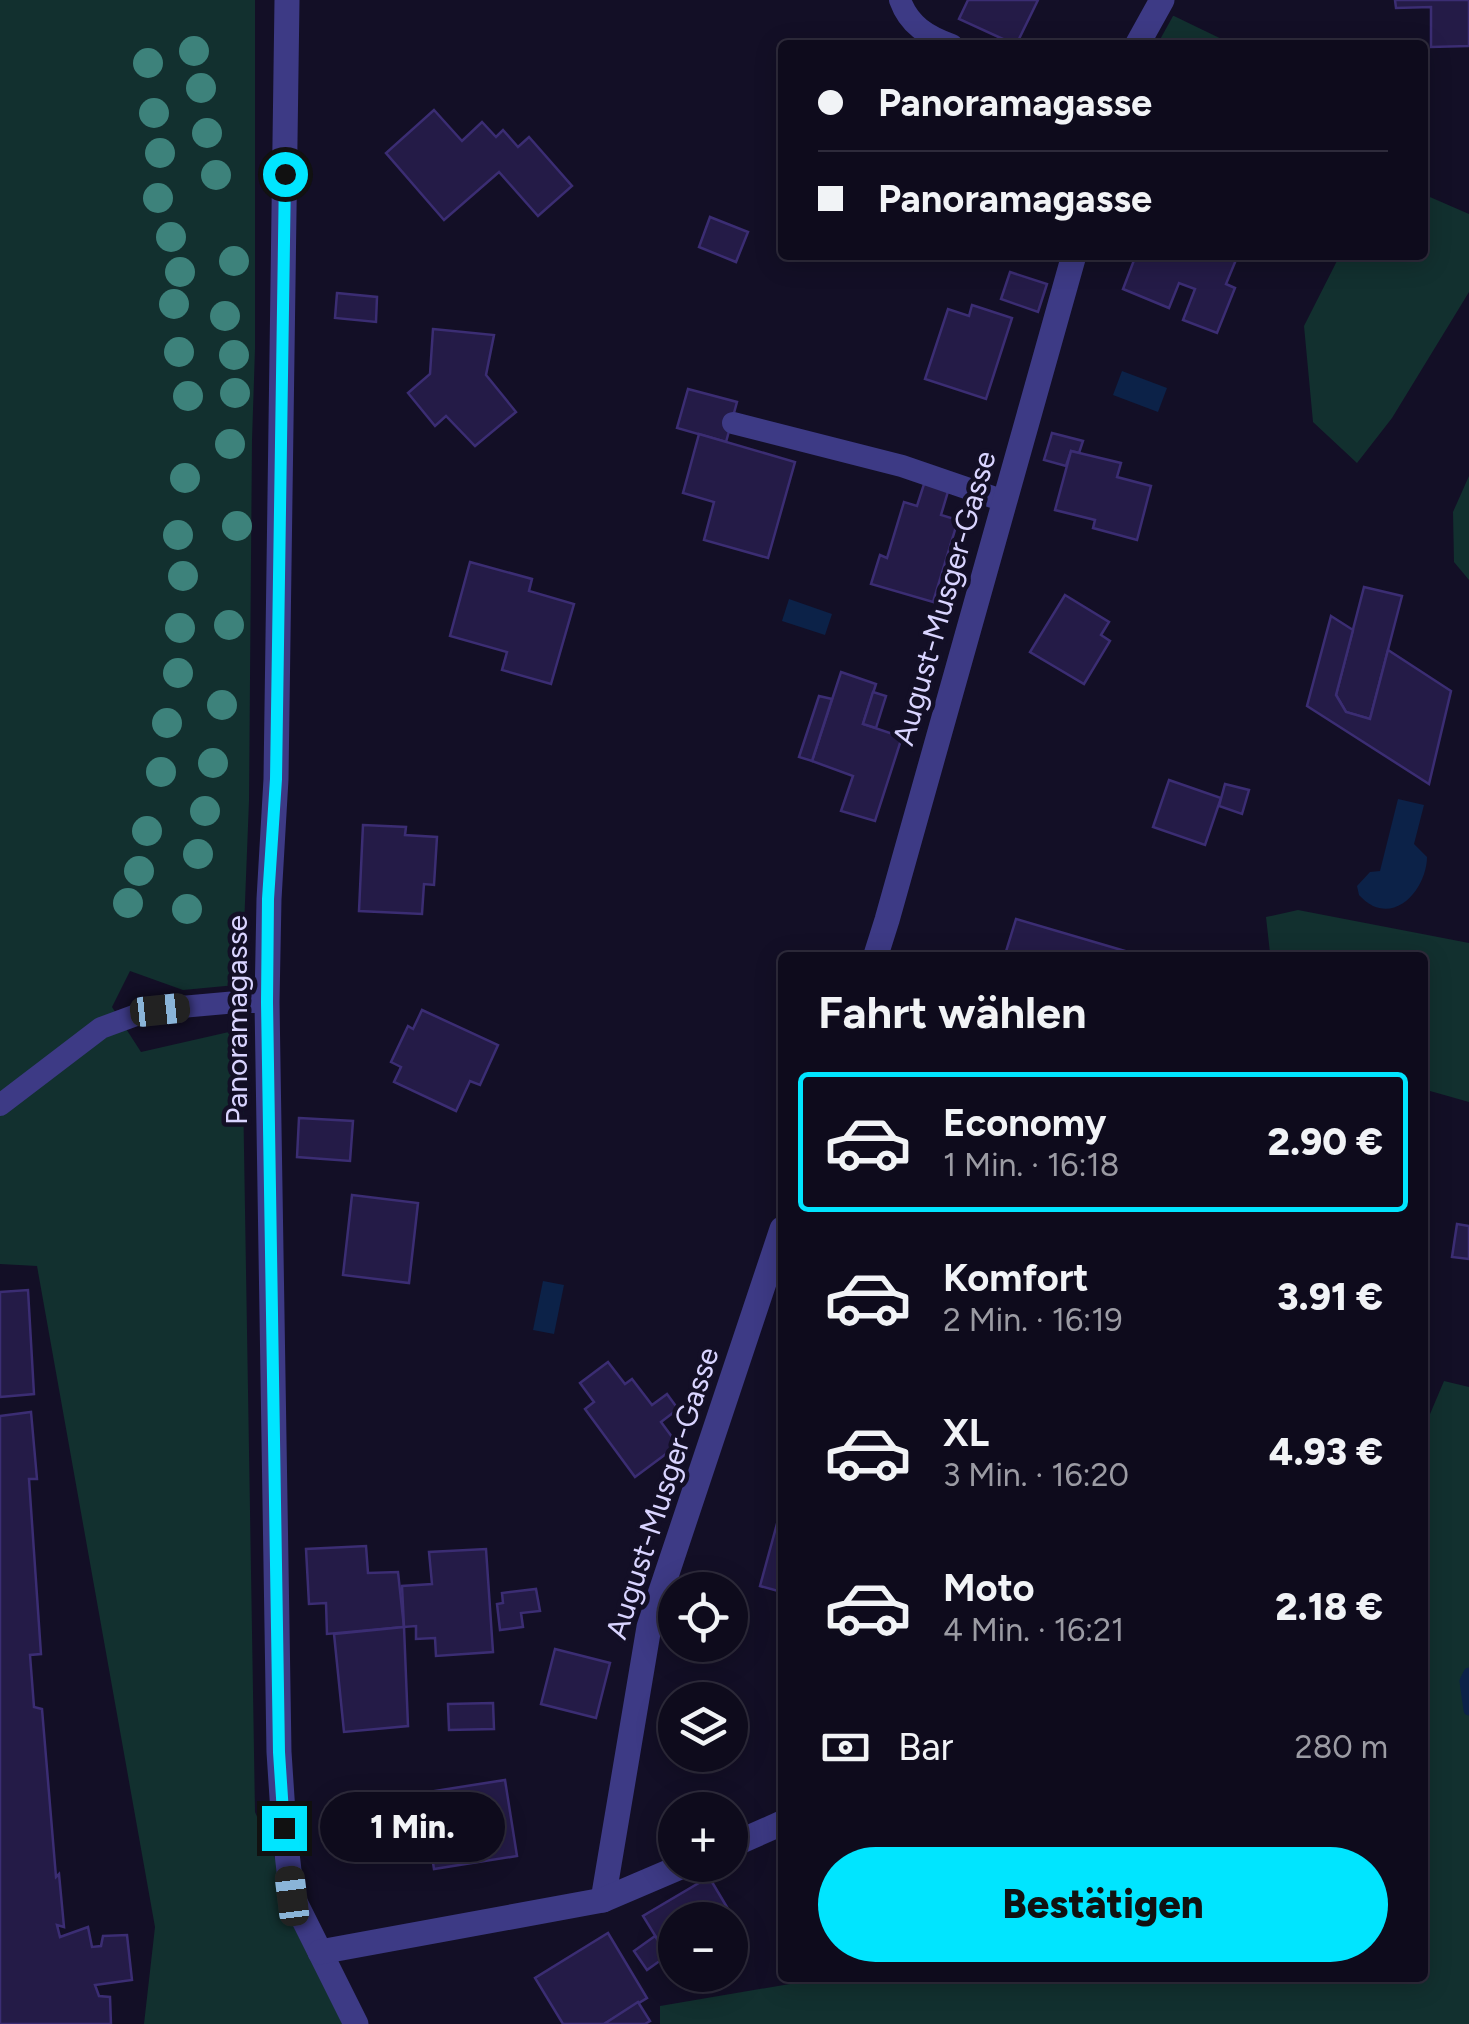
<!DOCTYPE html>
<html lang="de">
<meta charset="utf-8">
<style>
body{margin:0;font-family:Figtree,sans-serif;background:#171425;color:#f1f3f6;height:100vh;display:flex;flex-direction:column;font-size:38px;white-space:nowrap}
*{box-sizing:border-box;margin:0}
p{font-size:32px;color:#9b9ba3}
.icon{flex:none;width:55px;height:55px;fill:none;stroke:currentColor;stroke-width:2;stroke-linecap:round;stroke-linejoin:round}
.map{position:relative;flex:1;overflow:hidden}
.details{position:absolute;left:778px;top:952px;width:650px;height:1030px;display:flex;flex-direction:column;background:#0e0b1c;border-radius:10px;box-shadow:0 5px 25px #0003,0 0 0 2px #2e2b3b}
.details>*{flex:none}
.hud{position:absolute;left:778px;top:40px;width:650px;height:220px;border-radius:10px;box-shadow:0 5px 25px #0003,0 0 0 2px #2e2b3b;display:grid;align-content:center;height:220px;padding:0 40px;background:#0e0b1c}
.controls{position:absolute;left:658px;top:1572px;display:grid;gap:20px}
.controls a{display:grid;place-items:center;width:90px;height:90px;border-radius:50%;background:#0e0b1c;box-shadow:0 5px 25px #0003,0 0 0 2px #2e2b3b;font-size:50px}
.end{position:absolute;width:45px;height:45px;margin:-22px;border:12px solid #00e5ff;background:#111;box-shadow:0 0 0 5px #111}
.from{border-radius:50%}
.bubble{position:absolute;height:70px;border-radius:35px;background:#0e0b1c;box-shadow:0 5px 25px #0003,0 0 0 2px #2e2b3b;font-size:32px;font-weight:800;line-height:70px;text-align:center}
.car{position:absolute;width:30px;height:60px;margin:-30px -15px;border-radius:12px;box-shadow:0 0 8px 2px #0007;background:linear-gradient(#222 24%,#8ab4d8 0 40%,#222 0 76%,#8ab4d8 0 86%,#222 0)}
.hud b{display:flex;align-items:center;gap:35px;height:95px;font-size:38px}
.hud b+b{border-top:2px solid #2e2b3b}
.hud i{width:25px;height:25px;background:#f1f3f6}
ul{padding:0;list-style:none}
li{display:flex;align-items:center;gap:30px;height:140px;margin:0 20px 15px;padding:0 20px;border:5px solid transparent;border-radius:10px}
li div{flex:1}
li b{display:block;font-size:38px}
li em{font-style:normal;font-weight:800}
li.selected{border-color:#00e5ff}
li>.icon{width:90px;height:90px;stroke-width:1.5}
h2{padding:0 40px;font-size:45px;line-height:120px}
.pay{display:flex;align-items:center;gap:25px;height:110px;padding:0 40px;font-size:38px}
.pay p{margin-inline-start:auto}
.action{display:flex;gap:20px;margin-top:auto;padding:20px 40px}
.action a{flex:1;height:115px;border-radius:60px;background:#00e5ff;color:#111;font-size:40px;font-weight:800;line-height:115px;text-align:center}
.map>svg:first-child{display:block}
</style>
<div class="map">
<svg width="1469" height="2024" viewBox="0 0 1469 2024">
<rect width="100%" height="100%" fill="#130f26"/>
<g fill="#12302f">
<path d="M0,0H255V349L252,440L249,801L242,978L236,985L183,990L130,971L112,1007L141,1052L242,1029L255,1812L346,2024H144L155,1927L37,1266L0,1264Z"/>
<path d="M1173,16H1174L1234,45H1157Z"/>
<path d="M1423,194L1469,214V292L1392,418L1357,463L1313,422L1304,326L1340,255H1422Z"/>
<path d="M1469,476V580L1454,562L1453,512Z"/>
<path d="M1298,910L1469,943V1102L1423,1089L1422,958H1284L1270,953L1266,917Z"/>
<path d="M1444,1381L1469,1387V2024H660V2006L825,1978H1422V1433Z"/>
</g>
<g fill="#0c2248">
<path d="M1122,371L1167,388L1158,412L1113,395Z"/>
<path d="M789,599L832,614L825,635L782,621Z"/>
<path d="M1398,799L1424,805L1414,844L1427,857C1427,883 1403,919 1373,906C1367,903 1363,899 1359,895L1357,886L1370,872L1380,871Z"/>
<path d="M543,1281L564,1285L554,1334L533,1330Z"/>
</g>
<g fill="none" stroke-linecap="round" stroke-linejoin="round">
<path stroke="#0c2248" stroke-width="11" d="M1469,1673L1465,1681L1469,1710"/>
</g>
<g fill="#241b47" stroke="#3b2d73" stroke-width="2.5">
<path d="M968,0H1038L1016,45L959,19Z"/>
<path d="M1395,0H1469V46L1431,47V7L1396,8Z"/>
<path d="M434,110L462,141L482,122L496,137L503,130L518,147L529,137L572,186L538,216L499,172L444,220L386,153Z"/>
<path d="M710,217L748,232L736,262L699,247Z"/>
<path d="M1136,255H1238L1226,284L1235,288L1217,333L1183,320L1195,289L1179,283L1169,308L1123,289Z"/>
<path d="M1010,272L1047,284L1038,312L1001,299Z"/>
<path d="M337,293L377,297L376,322L335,318Z"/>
<path d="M972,305L1012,318L986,399L925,379L948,309L969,316Z"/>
<path d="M433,329L494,335L486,375L516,412L475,446L446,416L435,426L408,393L430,374Z"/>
<path d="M688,389L737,402L726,442L677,428Z"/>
<path d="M1052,433L1083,441L1079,453L1071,451L1066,466L1044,460Z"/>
<path d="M699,434L795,462L768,558L704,540L714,502L683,493Z"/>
<path d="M1071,451L1121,463L1117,477L1151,486L1137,540L1093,528L1095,520L1055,510Z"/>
<path d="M925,481L949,488L941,515L958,520L933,602L871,584L880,555L887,558L904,502L917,506Z"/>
<path d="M470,562L532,579L529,591L574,604L551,684L502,670L507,652L450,636Z"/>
<path d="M1364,587L1402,596L1370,719L1346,712L1336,695Z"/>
<path d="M1065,595L1109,622L1101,635L1110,641L1084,684L1030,652Z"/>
<path d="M1331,616L1353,630L1336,695L1346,712L1370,719L1388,650L1451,691L1429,784L1307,706Z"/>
<path d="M841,672L876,684L863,724L902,737L875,821L841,811L853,776L812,761Z"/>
<path d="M873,692L886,696L876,728L863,724Z"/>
<path d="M819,696L832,699L812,761L799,757Z"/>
<path d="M1169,780L1221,798L1205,845L1153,827Z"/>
<path d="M1225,784L1249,790L1242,814L1219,806Z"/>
<path d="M363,825L406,827L405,835L437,837L434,885L424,884L422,914L359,911Z"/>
<path d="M1016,919L1142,956V958H1004Z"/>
<path d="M422,1010L498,1045L480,1085L470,1081L456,1111L394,1082L401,1067L391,1062L408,1026L413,1029Z"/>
<path d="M299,1118L353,1121L350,1161L297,1157Z"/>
<path d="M352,1195L418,1203L409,1283L343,1275Z"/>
<path d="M1457,1224L1469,1226V1259L1452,1257Z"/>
<path d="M28,1290L34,1394L0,1397V1292Z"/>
<path d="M608,1362L625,1384L632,1379L652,1405L667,1394L678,1409L661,1422L678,1445L635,1477L585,1409L594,1402L580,1383Z"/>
<path d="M31,1412L37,1479H29L41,1654L30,1655L34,1707L42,1709L56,1877L59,1874L64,1927L57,1925L60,1937L88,1927L92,1947L101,1946L103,1936L127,1935L132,1980L95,1985L99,1996L110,1997L111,2024H0V1416Z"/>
<path d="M778,1520L782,1522V1592L760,1586Z"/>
<path d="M366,1546L368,1573L398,1572L404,1627L327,1634L326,1603L309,1604L306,1549Z"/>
<path d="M486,1549L493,1652L436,1656L435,1638L416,1639V1626L404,1627L402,1586L432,1584L429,1552Z"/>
<path d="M536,1589L540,1611L521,1613L523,1627L500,1630L497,1604L503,1603L502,1593Z"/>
<path d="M404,1627L408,1726L344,1732L334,1634Z"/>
<path d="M555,1649L610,1663L596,1718L541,1704Z"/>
<path d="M493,1703L494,1729L449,1730L448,1704Z"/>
<path d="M505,1780L517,1856L434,1869L422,1793Z"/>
<path d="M709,1877L746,1939L730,1948V1920H675V1968L643,1916Z"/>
<path d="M608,1933L647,1998L604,2024H563L535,1978Z"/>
<path d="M655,1936L668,1955L647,1970L634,1951Z"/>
<path d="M638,2002L650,2021L645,2024H604Z"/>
</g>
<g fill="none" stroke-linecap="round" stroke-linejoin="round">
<g stroke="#3d3a85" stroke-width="22">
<path d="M900,0C909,25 927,36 952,45"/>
<path d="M733,423L902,466L1004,501"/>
<path d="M0,1105L101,1028L139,1014L159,1009L237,1002H267"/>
</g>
<g stroke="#3d3a85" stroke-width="25">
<path d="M287,0L276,779L269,899L267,1002L279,1752L284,1828L292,1896L356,2024"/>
<path d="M1137,45L1162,0"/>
<path d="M875,958L887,920L1074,255"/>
<path d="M730,1846L782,1823"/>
<path d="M603,1900L649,1627L782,1229"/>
<path d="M320,1952L603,1900L685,1865"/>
</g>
</g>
<g fill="#3d827b">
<circle cx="194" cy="51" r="15"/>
<circle cx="148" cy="63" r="15"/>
<circle cx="201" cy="88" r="15"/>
<circle cx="154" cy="113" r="15"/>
<circle cx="207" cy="133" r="15"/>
<circle cx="160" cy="153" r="15"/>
<circle cx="216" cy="175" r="15"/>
<circle cx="158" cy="198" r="15"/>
<circle cx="171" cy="237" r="15"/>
<circle cx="234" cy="261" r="15"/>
<circle cx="180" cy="272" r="15"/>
<circle cx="174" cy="304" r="15"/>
<circle cx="225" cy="316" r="15"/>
<circle cx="179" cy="352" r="15"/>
<circle cx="234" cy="355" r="15"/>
<circle cx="235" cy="393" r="15"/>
<circle cx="188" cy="396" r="15"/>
<circle cx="230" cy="444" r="15"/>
<circle cx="185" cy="478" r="15"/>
<circle cx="237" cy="526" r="15"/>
<circle cx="178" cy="535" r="15"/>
<circle cx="183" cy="576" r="15"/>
<circle cx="229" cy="625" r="15"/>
<circle cx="180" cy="628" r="15"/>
<circle cx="178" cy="673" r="15"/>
<circle cx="222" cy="705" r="15"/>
<circle cx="167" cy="723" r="15"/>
<circle cx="213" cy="763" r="15"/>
<circle cx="161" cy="772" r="15"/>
<circle cx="205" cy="811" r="15"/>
<circle cx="147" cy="831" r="15"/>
<circle cx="198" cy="854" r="15"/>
<circle cx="139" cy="871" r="15"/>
<circle cx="128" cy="903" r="15"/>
<circle cx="187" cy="909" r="15"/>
</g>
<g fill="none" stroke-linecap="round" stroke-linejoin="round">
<path stroke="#00e5ff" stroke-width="12" d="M284,1828L279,1752L267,1002L268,899L276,779L285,174"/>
</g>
<g text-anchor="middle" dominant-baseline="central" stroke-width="9" stroke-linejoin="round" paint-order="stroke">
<g font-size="30" fill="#d9d4ff" stroke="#130f26">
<text transform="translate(944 598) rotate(-74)">August-Musger-Gasse</text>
<text transform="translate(236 1020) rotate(-90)">Panoramagasse</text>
<text transform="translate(662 1493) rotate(-72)">August-Musger-Gasse</text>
</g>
</g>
</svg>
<div class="controls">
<a><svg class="icon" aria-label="locate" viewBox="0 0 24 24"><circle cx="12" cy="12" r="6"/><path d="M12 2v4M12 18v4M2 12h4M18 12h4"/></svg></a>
<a><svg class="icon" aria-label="layers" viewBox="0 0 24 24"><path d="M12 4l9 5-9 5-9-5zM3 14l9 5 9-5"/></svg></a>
<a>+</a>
<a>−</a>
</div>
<i class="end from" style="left:285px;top:174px"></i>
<i class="end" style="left:284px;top:1828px"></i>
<div class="bubble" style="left:320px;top:1792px;width:185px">1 Min.</div>
<i class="car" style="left:160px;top:1010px;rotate:84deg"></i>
<i class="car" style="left:292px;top:1896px;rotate:353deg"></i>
<div class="hud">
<b><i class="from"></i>Panoramagasse</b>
<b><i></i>Panoramagasse</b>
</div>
<section class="details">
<h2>Fahrt wählen</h2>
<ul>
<li class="selected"><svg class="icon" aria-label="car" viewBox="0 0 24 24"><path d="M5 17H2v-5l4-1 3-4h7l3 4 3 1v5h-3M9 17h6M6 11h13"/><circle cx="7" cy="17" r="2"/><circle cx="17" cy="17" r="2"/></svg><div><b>Economy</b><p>1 Min. · 16:18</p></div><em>2.90 €</em></li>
<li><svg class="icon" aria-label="car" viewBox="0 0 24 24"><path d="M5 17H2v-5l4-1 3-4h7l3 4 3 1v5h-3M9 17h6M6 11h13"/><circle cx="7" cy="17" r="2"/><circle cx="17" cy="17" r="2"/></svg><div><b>Komfort</b><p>2 Min. · 16:19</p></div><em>3.91 €</em></li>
<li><svg class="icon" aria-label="car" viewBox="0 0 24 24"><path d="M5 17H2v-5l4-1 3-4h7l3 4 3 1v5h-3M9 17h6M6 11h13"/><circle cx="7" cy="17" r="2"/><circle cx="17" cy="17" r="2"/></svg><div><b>XL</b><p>3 Min. · 16:20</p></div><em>4.93 €</em></li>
<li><svg class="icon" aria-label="car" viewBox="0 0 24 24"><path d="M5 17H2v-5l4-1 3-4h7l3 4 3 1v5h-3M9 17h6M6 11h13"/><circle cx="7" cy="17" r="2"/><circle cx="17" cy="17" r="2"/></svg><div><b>Moto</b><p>4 Min. · 16:21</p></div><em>2.18 €</em></li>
</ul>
<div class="pay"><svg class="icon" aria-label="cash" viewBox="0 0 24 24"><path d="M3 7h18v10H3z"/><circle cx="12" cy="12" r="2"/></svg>Bar<p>280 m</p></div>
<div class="action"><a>Bestätigen</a></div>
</section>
</div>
